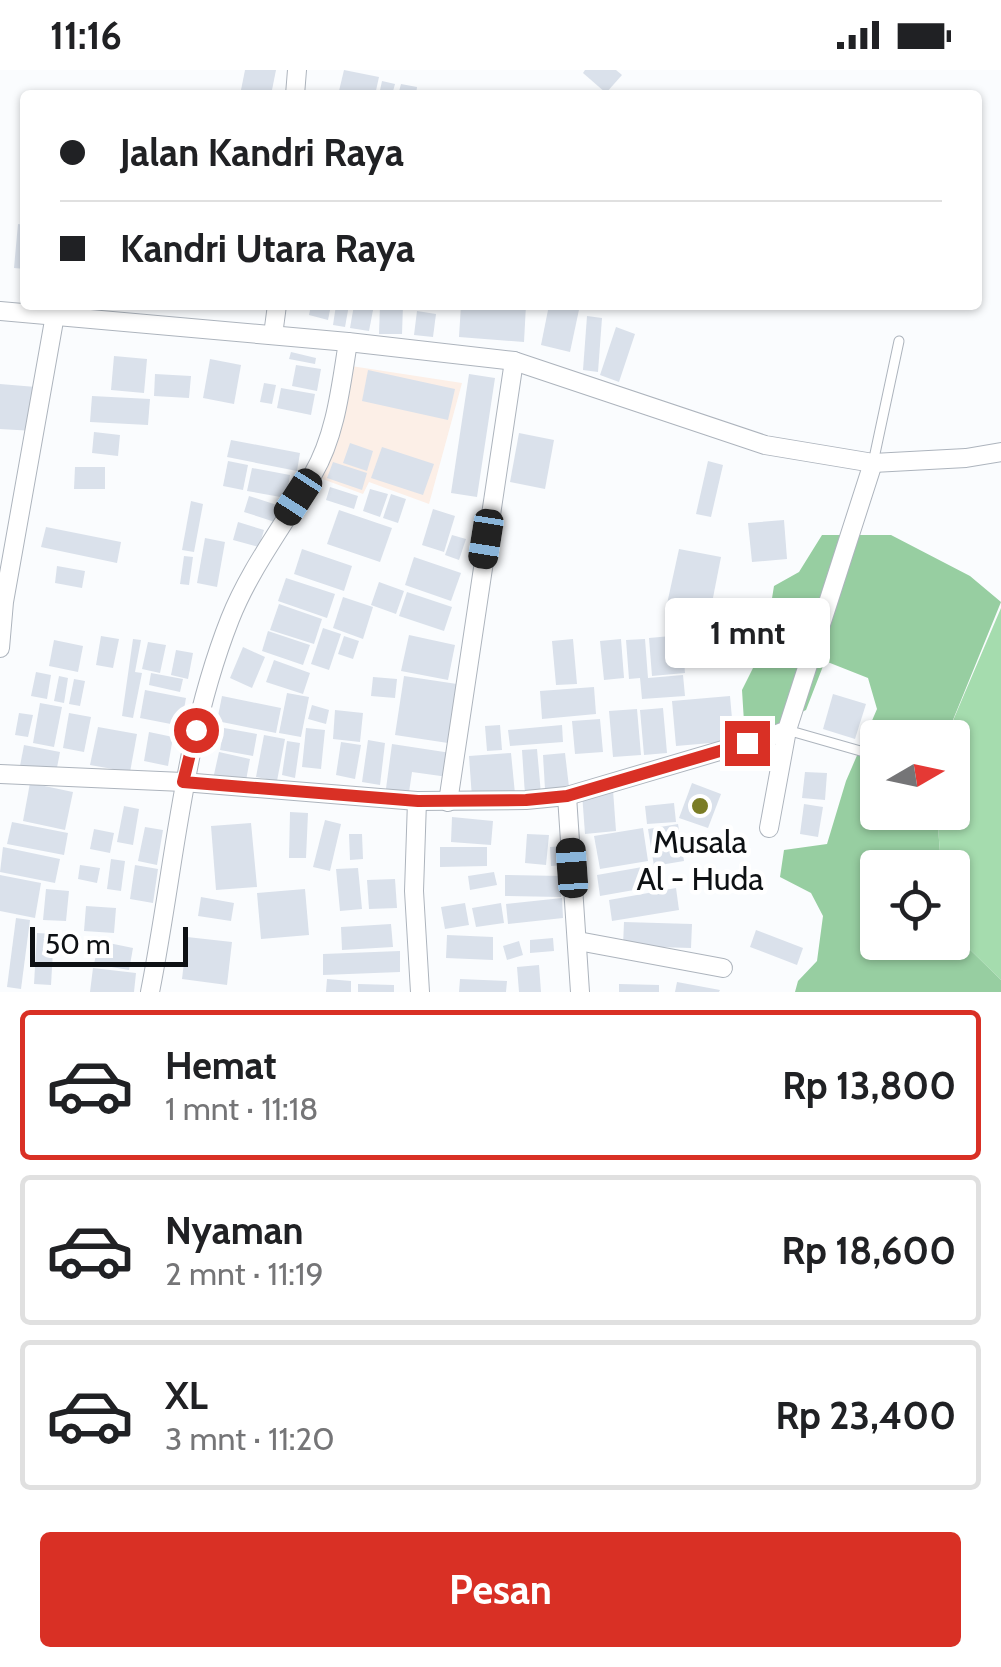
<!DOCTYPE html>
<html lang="id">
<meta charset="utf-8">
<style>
body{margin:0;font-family:Cabin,sans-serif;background:#f2f2f2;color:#202124;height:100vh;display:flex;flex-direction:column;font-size:38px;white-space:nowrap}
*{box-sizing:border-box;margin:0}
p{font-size:32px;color:#757577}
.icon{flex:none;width:55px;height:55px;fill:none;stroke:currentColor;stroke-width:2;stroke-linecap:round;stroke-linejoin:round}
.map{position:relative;height:922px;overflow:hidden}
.side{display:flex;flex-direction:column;background:#fff;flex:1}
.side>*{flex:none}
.banner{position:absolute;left:20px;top:20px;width:962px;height:220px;border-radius:10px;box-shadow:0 2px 8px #0004;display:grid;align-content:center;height:220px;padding:0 40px;background:#fff}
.needle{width:65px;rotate:81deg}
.buttons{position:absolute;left:860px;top:650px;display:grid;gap:20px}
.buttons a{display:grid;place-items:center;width:110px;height:110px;border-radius:10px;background:#fff;box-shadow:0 2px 8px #0004;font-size:50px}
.scale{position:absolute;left:30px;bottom:25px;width:158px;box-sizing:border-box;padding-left:10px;border:5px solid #0e1114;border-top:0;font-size:28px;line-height:35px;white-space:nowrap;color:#0e1114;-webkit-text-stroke:8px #fff;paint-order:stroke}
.end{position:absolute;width:45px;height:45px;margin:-22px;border:12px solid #d93025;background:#fff;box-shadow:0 0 0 5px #fff}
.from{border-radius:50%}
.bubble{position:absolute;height:70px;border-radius:10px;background:#fff;box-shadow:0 2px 8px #0004;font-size:32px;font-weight:800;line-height:70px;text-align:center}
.car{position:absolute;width:30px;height:60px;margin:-30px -15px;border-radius:12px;box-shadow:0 0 8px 2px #0007;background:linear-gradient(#222 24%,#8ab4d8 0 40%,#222 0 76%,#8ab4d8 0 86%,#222 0)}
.banner b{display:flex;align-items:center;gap:35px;height:95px;font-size:38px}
.banner b+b{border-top:2px solid #e0e0e0}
.banner i{width:25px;height:25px;background:#202124}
ul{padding:18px 0 0;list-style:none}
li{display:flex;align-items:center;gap:30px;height:150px;margin:0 20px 15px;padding:0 20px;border:5px solid #e0e0e0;border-radius:10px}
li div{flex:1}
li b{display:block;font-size:38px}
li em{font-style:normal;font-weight:800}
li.current{border-color:#d93025}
li>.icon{width:90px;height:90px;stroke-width:1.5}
.action{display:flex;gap:20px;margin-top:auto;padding:20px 40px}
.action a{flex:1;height:115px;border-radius:10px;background:#d93025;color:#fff;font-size:40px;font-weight:800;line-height:115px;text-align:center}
.status{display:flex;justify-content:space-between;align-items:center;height:70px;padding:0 50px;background:#fff;direction:ltr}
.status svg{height:28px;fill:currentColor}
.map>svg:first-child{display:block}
</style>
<div class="status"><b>11:16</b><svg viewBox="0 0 49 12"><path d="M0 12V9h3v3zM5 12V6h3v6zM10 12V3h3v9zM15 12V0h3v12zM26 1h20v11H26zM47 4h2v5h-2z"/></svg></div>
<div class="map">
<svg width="1001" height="922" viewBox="0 0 1001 922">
<rect width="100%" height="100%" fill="#fafcfe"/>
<path fill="#fcefe7" d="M351,296L462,313L429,434L369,412L363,424L317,407Z"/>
<path fill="#a5dcae" d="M1001,538V910L953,863L952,798L941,797L937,743L952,742V668L946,667Z"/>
<path fill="#97cea1" d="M822,465H891L970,506L1001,532L946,667L878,668V742L937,743L941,797L878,798V872H952L953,863L1001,910V922H795L798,911L817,891L823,846L811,823L780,807L784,780L827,774L846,711L877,639L868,608L825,591L806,640L763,661L744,652L742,620L757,590L768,553L774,516L799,502Z"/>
<g fill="#dae1eb">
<path d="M245,0H276L271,25H240Z"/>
<path d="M344,0L379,7L375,25H338Z"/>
<path d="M585,0H616L622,5L606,23L583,3Z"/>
<path d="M382,11L395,14L392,25H379Z"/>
<path d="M401,14L417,17L416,25H398Z"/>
<path d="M18,154L25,155V199L14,198Z"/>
<path d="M311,235H331L328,250L309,245Z"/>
<path d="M336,235H349L345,257L333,255Z"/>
<path d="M354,235H374L369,261L350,258Z"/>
<path d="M380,235H403L402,264H379Z"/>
<path d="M461,235H526L524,272L459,267Z"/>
<path d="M549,235H580L570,282L541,275Z"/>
<path d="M417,241L436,244L433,267L414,265Z"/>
<path d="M587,246L602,248L598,302L583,300Z"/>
<path d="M616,257L635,264L619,312L600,305Z"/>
<path d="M291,282L316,288L315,294L289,289Z"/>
<path d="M114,286L147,289L144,323L111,320Z"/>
<path d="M210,289L241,295L234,334L203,328Z"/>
<path d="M296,295L321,299L317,321L292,316Z"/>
<path d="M368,300L455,319L448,350L362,331Z"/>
<path d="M155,304L191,306L189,328L154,326Z"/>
<path d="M469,304L495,308L477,427L451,423Z"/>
<path d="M264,313L276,315L272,334L260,332Z"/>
<path d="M0,314L36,317L34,361L0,359Z"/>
<path d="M281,318L315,324L311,345L277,338Z"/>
<path d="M92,326L150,329L148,355L90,352Z"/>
<path d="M94,362L120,365L118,386L92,383Z"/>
<path d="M519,363L554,370L545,419L510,412Z"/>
<path d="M231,370L300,383L297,401L227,387Z"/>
<path d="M350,373L373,381L367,401L343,393Z"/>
<path d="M382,377L434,394L423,425L371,408Z"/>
<path d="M228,391L248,395L243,420L223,416Z"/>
<path d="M708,391L723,395L711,447L696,444Z"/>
<path d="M333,392L367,403L362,420L327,408Z"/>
<path d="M75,397H105V419H74Z"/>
<path d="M252,398L290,405L286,428L247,421Z"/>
<path d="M330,417L358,426L354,439L326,430Z"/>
<path d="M370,419L388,424L380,447L363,441Z"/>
<path d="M391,424L406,429L398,453L383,448Z"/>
<path d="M249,426L280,436L275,452L244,442Z"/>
<path d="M191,431L203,434L194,482L182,480Z"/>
<path d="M433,439L455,446L444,482L422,475Z"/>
<path d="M339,440L392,458L380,492L327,474Z"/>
<path d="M784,450L787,489L752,492L748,453Z"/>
<path d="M238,452L264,460L259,477L233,470Z"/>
<path d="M46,457L121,472L117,493L41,477Z"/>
<path d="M452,465L466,469L459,490L445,485Z"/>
<path d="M205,468L225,472L217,517L197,513Z"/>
<path d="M302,479L352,496L344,521L294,504Z"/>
<path d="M679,479L721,487L710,543L667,534Z"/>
<path d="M184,486L193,487L189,515L180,514Z"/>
<path d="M414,487L461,503L451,531L405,515Z"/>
<path d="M57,496L85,501L82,518L55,513Z"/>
<path d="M286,508L335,524L327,548L278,531Z"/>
<path d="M379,512L404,521L396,544L371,535Z"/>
<path d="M407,522L452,537L444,561L399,546Z"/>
<path d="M343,527L373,537L363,569L333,558Z"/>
<path d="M279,534L322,549L314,574L270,560Z"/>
<path d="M323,558L341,564L329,600L311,594Z"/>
<path d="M268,561L310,575L303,595L262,581Z"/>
<path d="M409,565L455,575L448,610L401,601Z"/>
<path d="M682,565L685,603L652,606L649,568Z"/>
<path d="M101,566L119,569L113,598L96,595Z"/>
<path d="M344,566L359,571L353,589L338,584Z"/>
<path d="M133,569L141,570L135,602L142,603L133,648L122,646Z"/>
<path d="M573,569L577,614L556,615L552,571Z"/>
<path d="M621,569L624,608L604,610L600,571Z"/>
<path d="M645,569L648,608L683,605L685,626L642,629L640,608L629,609L626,570Z"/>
<path d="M54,570L83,576L78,602L49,596Z"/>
<path d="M148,572L166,575L160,603L142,599Z"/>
<path d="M243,577L265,587L252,618L230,608Z"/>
<path d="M176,580L193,583L188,609L171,605Z"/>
<path d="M274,590L310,603L303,624L266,612Z"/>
<path d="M36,602L51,605L47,629L31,626Z"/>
<path d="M151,603L183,609L180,622L149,615Z"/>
<path d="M59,606L68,608L64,633L54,631Z"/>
<path d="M404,606L457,614L448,673L395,665Z"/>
<path d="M373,607L397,609L395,628L371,626Z"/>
<path d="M74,609L85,611L80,636L69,634Z"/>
<path d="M594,617L596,644L542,649L540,621Z"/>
<path d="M145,620L186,628L181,656L140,648Z"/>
<path d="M287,623L309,627L301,667L279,663Z"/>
<path d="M833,624L866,634L855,669L823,659Z"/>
<path d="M222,626L281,638L276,663L217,651Z"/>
<path d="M730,626L734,671L676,676L672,631Z"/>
<path d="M40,633L62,637L54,677L33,673Z"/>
<path d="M312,635L329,640L326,654L308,649Z"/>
<path d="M663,638L667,683L644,685L640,640Z"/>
<path d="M637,639L641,685L613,687L609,641Z"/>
<path d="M335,640L363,643L360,672L333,669Z"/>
<path d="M19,643L33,645L28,667L15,665Z"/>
<path d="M69,643L91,647L84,682L63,678Z"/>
<path d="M600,649L603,682L575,684L572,651Z"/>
<path d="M500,655L502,680L487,681L485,656Z"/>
<path d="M562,655L563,672L510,676L508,660Z"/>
<path d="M98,657L137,664L130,702L90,695Z"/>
<path d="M224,658L257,664L253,686L220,680Z"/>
<path d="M306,658L325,660L321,699L302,697Z"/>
<path d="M149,662L173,667L168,696L144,691Z"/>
<path d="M264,665L285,669L277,711L256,707Z"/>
<path d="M368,670L385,673L380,715L362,712Z"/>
<path d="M287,671L300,673L295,708L282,705Z"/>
<path d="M341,672L361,675L355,709L336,705Z"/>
<path d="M392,674L451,683L448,707L412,702L408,729L385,726Z"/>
<path d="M24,675L60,682L56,703L20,696Z"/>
<path d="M537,679L541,724L525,725L522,680Z"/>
<path d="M219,682L250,689L245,716L213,709Z"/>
<path d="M511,683L515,724L472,728L469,686Z"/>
<path d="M565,683L569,717L545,719L543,685Z"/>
<path d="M805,702L827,703L825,730L802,728Z"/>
<path d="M30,713L73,722L65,760L23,751Z"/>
<path d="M692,713L721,724L708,758L679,748Z"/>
<path d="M613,720L616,761L585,764L582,723Z"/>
<path d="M674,733L676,752L647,754L645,736Z"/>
<path d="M804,734L823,737L818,767L800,764Z"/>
<path d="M124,736L139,739L133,775L117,772Z"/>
<path d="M290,742L308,743L306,788H289Z"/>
<path d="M452,747L493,751L491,775L451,772Z"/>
<path d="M325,750L341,754L330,801L313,797Z"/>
<path d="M12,752L68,763L64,785L7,774Z"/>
<path d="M251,753L257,817L216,820L211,756Z"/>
<path d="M678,754L684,791L654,796L648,759Z"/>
<path d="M145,757L163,760L157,795L138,791Z"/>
<path d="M643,758L648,791L600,799L594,766Z"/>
<path d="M94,759L114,763L110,783L90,779Z"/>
<path d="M349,764H362L363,789L350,790Z"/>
<path d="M527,764L549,765L546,795L525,793Z"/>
<path d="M564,776L565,795L551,796L550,777Z"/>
<path d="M3,777L60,789L55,813L0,802Z"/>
<path d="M440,777H487V796L440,797Z"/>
<path d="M111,789L125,791L121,821L107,819Z"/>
<path d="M80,795L100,798L97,813L78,809Z"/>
<path d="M135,795L158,799L153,833L130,829Z"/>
<path d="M648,796L651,817L600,826L597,805Z"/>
<path d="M358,798L362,839L340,841L336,799Z"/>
<path d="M494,802L497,815L470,820L468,806Z"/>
<path d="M0,805L41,813L35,848L0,841Z"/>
<path d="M505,805L562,806L561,827L505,826Z"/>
<path d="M395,809L397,838L369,839L367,810Z"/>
<path d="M676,818L679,840L612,851L609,830Z"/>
<path d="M46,819L69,821L66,851L43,850Z"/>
<path d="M305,819L309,865L261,869L257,823Z"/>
<path d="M201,827L234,833L231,851L198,846Z"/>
<path d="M562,828L563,848L508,854L506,834Z"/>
<path d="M465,833L469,855L445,859L441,837Z"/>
<path d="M501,833L504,853L476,857L472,838Z"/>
<path d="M86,836L116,838L114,863L84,861Z"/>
<path d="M16,848L30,850L21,919L7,917Z"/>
<path d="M624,852L692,854L691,878L623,876Z"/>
<path d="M391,854L393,877L342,880L341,857Z"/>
<path d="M756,860L803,878L797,895L750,877Z"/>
<path d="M37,863L54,864L51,915L34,914Z"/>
<path d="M447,865L493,867V890L446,888Z"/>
<path d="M187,867L232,872L227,915L182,909Z"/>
<path d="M553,868L554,881L530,883V870Z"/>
<path d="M99,871L133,878L129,900L94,894Z"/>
<path d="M519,871L523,885L507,890L503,876Z"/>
<path d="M400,881V902L323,905V884Z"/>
<path d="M539,895L541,922H519L517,897Z"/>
<path d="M93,898L136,903L134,922H90Z"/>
<path d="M327,909L351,911V922H326Z"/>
<path d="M460,909L507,911L506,922H459Z"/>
<path d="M677,912L720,920L719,922H675Z"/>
<path d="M358,914L394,915V922H358Z"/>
<path d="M619,914L659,915V922H619Z"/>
</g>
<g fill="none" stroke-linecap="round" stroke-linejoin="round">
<g stroke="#adb4bd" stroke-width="11">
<g id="lane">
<path d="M873,393L899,271"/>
<path d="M787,660L878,686"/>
</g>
</g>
<g stroke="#adb4bd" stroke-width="20">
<g id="street">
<path d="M295,25L297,0"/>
<path d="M0,241L348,272L514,291L765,375L873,393L966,388L1001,382"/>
<path d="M273,265L277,235"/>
<path d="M0,578L4,532L55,245"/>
<path d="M0,704L183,712L417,731L526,730L567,726L777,664L787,660L873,393"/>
<path d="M567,726L580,922"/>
<path d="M417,731L414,821L420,922"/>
<path d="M448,732L514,291"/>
<path d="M769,758L787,660"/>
<path d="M578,871L723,898"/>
<path d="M150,922C175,796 182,671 230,549C251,496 286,453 313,404C336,365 341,315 348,272"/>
</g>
</g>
<use href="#lane" stroke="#fff" stroke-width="9"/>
<use href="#street" stroke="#fff" stroke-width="18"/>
</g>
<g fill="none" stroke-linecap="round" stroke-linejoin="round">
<path stroke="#d93025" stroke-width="12" d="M196,660L183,712L418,731L526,730L567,726L747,673"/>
</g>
<circle fill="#7a7c25" stroke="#fff" stroke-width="4" cx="700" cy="736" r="10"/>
<g text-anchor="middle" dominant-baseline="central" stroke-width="9" stroke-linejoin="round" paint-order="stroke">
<g font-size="32" fill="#0e1114" stroke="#fff">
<text x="700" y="771">Musala<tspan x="700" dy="37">Al - Huda</tspan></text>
</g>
</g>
</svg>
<div class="buttons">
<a><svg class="needle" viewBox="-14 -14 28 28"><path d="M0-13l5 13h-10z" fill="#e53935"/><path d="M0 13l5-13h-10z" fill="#757577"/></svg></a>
<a><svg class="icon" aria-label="locate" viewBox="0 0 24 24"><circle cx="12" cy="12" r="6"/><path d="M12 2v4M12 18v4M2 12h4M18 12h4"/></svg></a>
</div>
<div class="scale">50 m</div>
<i class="end from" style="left:196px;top:660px"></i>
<i class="end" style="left:747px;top:673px"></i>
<div class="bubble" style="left:665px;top:528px;width:165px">1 mnt</div>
<i class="car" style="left:298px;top:427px;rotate:213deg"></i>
<i class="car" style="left:486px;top:469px;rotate:189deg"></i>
<i class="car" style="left:572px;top:798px;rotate:356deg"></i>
<div class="banner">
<b><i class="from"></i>Jalan Kandri Raya</b>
<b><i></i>Kandri Utara Raya</b>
</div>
</div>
<section class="side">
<ul>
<li class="current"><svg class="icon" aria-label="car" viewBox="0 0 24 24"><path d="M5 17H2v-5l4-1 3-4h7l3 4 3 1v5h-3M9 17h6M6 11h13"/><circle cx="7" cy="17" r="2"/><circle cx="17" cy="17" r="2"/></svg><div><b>Hemat</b><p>1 mnt · 11:18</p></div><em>Rp 13,800</em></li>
<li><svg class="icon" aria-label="car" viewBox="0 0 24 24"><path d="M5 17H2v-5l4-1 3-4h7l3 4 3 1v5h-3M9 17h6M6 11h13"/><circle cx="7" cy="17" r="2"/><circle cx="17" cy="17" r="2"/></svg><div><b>Nyaman</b><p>2 mnt · 11:19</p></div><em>Rp 18,600</em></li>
<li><svg class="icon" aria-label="car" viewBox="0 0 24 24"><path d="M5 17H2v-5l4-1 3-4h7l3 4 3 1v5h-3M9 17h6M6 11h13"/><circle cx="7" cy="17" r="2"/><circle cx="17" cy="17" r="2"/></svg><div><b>XL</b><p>3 mnt · 11:20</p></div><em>Rp 23,400</em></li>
</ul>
<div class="action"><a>Pesan</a></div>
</section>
